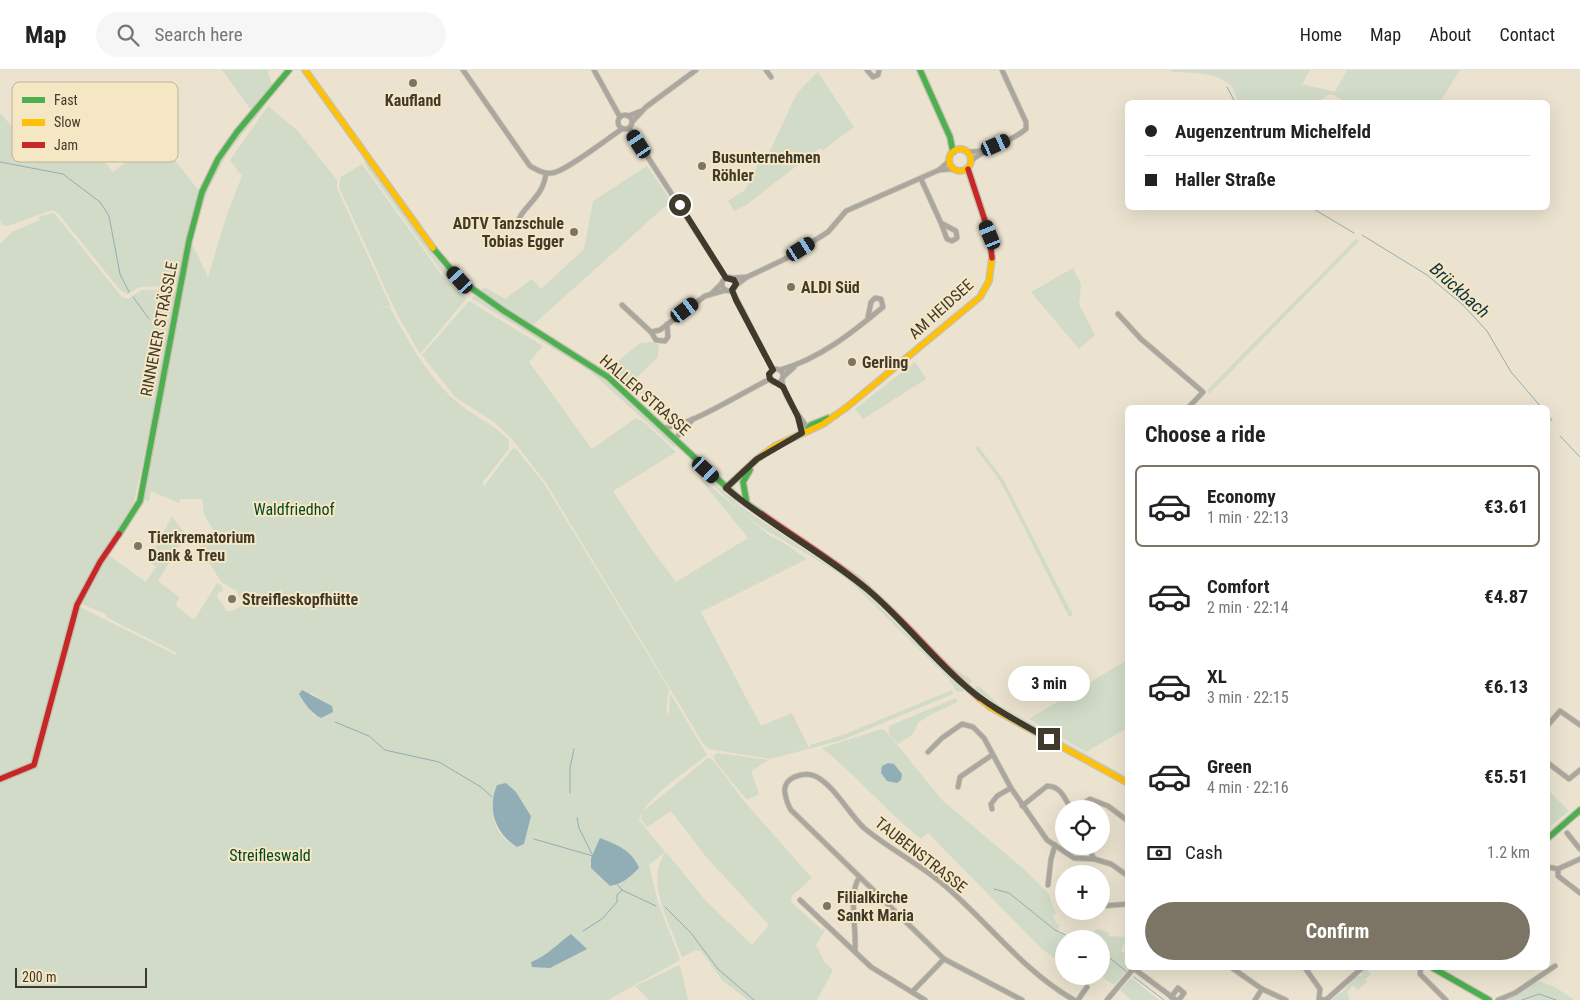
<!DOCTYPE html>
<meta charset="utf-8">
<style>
body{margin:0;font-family:"Roboto Condensed",sans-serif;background:#f6f6f6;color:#222;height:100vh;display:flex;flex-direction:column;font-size:19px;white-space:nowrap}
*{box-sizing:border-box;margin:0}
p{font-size:16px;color:#767676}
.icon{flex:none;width:28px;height:28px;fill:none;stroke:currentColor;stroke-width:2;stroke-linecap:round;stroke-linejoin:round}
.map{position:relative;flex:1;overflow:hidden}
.details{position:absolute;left:1125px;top:335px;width:425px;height:565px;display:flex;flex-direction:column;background:#fff;border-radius:8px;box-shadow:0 5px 20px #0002}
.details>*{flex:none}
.top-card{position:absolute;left:1125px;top:30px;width:425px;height:110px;border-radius:8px;box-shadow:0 5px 20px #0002;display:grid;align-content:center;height:110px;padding:0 20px;background:#fff}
.controls{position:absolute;left:1055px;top:730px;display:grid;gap:10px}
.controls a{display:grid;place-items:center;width:55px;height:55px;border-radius:50%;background:#fff;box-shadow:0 5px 20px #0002;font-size:25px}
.scale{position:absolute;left:15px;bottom:12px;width:132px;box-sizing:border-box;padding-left:5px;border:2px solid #403a2c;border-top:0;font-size:14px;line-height:18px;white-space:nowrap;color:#403a2c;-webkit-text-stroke:4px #f6e7c4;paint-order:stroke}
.end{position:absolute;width:22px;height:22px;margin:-11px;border:6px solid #403a2c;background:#fff;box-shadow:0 0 0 2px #fff}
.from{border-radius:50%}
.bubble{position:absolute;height:35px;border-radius:18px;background:#fff;box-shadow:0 5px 20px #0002;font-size:16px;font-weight:700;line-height:35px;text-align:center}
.car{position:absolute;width:15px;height:30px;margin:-15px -8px;border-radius:6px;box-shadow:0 0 4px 1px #0007;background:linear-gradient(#222 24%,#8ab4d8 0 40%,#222 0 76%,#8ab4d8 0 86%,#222 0)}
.top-card b{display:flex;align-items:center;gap:18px;height:48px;font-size:19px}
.top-card b+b{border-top:1px solid #e0e0e0}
.top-card i{width:12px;height:12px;background:#222}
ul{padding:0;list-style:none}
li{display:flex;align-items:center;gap:15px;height:82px;margin:0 10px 8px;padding:0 10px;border:2px solid transparent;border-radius:8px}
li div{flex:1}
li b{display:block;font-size:19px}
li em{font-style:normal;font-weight:700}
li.on{border-color:#7c7565}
li>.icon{width:45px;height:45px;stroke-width:1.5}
h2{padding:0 20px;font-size:22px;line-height:60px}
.pay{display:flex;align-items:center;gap:12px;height:55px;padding:0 20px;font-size:19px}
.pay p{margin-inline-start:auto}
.button{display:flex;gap:10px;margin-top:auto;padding:10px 20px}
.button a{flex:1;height:58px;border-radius:30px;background:#7c7565;color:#fff;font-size:20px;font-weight:700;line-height:58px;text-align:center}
header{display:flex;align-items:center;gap:30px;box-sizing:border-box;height:70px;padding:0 25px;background:#fff;border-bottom:1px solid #e0e0e0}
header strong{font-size:24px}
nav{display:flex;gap:28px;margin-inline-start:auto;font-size:18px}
.search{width:350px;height:45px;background:#f6f6f6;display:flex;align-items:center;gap:12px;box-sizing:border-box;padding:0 18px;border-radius:28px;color:#767676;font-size:19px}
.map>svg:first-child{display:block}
</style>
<header>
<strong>Map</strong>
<div class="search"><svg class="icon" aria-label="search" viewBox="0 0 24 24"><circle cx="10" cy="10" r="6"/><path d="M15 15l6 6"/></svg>Search here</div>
<nav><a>Home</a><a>Map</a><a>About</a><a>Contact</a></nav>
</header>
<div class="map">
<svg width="1580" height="930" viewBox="0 0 1580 930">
<rect width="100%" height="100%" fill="#ebe3cf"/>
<g fill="#d1dbc7" fill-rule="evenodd">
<path d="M222,0H269L268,3L273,17L251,40Z"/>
<path d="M1172,0H1310L1302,14L1335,22L1347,0H1460L1440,32H1346L1334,25H1328L1317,32H1238C1236,27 1234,18 1230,15C1215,1 1190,3 1172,2Z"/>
<path d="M818,2L854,57L823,80L820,78L746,135L734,141L728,131L745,120L761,88L769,83L797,23Z"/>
<path d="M264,34L265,36L228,82L208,120L192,167L206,116L218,92Z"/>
<path d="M268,36L297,60L337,110V118L391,237L378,235L390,238C408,270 424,301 450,326C468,344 491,352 509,370V379L482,413L484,416L513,378L516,379L543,412L669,619L666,641L669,644L670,623L707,685C689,700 643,729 639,750L665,782L649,795L657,829L680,890L608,930H0V174L12,162L40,150L38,147L54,143L122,227L128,229L142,220H155L144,230L156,220L179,221L134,432L74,534L176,585L177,583L106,547V544L81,534L80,531L107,484L146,512L156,497L149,489L172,446L186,465L158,511L179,527L176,536L194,550L217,513L222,516L223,521L218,523L217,527L227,541H232L243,535L237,521L221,512L200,477L216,465L204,444L202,429H181L179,433L151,421L149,431L142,429L192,174L208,207L227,144L242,106L230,90ZM311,623L332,636V642L320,648L314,645L302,629ZM506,713L516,722L531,745L524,774L517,777C485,759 493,741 506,713ZM591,798L629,808L618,815L610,816Z"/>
<path d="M0,43L39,87L65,91L88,71L113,102L157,67L199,121L190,153L179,214L176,216L139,217L128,224L121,221L58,143L52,140L8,156L2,155L0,150Z"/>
<path d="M367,91L436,189L468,224H465L445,206L366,96L364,92Z"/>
<path d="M362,94L446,211L467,228L420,284L395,240L339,117L341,107Z"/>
<path d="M647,96L671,131L533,255L479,222L484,217L505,229L532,209L541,219L584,179L593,131Z"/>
<path d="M1356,169L1359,171L1209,324L1207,320Z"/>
<path d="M1073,198L1081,214L1079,234L1095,265L1079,279L1031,222Z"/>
<path d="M475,226L593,299L676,376L674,377L590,301L471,228Z"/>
<path d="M469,231L543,276L529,292L592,379L636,348L645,353L676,382L613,421L645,470L676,512L748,468L697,405L770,466L781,471L807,489L701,542L761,656L792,643L809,678L810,675L843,665L952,620L953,624L842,670L770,689L709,679L704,675L546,413L512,369L494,352L455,327L422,285Z"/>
<path d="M654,272L659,276L658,287L634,310L654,329L650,332L610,298L640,273Z"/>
<path d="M915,292L926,309L863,349L855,339Z"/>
<path d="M978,376L1003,409L1073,545L1069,547L1005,420L995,404L975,378Z"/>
<path d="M702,403L743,438L858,515L964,620L963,622L956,621L948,608L854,515C828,494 797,479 769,462C744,447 722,424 702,403Z"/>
<path d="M780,454L861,506L951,596L972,610L971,613L968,614L964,611L858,507Z"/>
<path d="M1127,590V658L1086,682L1029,649Z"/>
<path d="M979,616L999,635L1127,707V710L997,637L974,621V618Z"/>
<path d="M956,628L957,632L926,647L918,653L913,664L898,674L889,664V656Z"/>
<path d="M882,659L886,661L942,730L1026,801L1048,823L1056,844L1053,846L1057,854L1060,855L1057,862L1070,869H1064V895L1042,879L928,763L921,769C886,741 857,706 822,678Z"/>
<path d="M717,683L769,690L751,701L759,724L747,730L717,694L713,686Z"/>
<path d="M708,688L712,689L744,731L812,808L792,826L791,832L822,860L826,859L816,875L825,893L833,900L817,930H748L723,911L701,881L696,880L682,887C672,858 643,810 666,782L706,831L752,875L769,855L707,788L671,741L647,757L641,749L642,742Z"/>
<path d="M1548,720L1569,741L1548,758Z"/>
<path d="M1099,859L1109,863V866L1126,867L1121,881L1127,884L1128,898H1130L1114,915L1101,906V869H1094V861Z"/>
<path d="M680,895L688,930H649L635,916Z"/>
<path d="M1365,898L1371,904L1365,909L1367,912L1358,920L1353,915L1347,922L1350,930H1331L1345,920L1354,907L1363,905L1361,901Z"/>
<path d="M1131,908L1159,930H1131L1120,920Z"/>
<path d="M1538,911L1555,917L1574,930H1507Z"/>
</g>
<g fill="#91adb6">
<path d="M302,620L332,636L333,642L321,648C312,644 304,633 299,624Z"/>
<path d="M888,693L894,694L902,704L901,710L897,713L887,711L881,703L882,696Z"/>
<path d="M506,713L516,722L531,746L524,774L517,777C495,764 487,739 497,715Z"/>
<path d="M600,768C617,775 632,780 639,798C630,807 623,814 610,816L591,798V788Z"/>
<path d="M571,864L587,879L550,898L532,897L531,892C547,886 557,874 571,864Z"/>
</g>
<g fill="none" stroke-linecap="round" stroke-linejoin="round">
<g stroke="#91adb6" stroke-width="1">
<path d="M1227,17L1235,32"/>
<path d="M0,92L63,104L100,132L109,146L120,204L129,222"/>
<path d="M1312,138L1354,163"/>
<path d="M1362,165L1427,205L1463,235L1487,261L1511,302L1542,338"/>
<path d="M133,227L149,249"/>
<path d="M1548,345L1552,351"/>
<path d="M1560,366L1580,387"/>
<path d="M335,652L369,666L385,680L439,692L481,717L492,727"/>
<path d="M570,723V698L574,679"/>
<path d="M577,748L579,758L592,784"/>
<path d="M534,769L593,786"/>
<path d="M617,814L622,820L656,836"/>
<path d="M994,819L1009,823L1055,860L1074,869"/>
<path d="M665,837L691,863L718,899L754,930"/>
<path d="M583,861L602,849L617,832V825L622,820"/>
<path d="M1101,881L1126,901"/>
<path d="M1134,907L1164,930"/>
<path d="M1522,930L1539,924L1556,930"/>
</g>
<g stroke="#c6c0b1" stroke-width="6">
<g id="street">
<path d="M463,0L530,96C537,100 543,104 552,103C565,102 608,68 622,59"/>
<path d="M594,0L620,47"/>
<path d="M766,0L771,7"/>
<path d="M867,0L873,7L878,5L879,0"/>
<circle cx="625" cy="52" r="7"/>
<path d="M628,46L641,41"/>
<path d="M632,52L646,37L696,0"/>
<path d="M629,58L726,208"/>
<path d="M968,82L982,81"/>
<path d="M971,91C989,75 1010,73 1026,59V52L1002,0"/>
<path d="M939,100L949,91"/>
<path d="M921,109L941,153L956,161L957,168L952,171L947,169L941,153"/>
<path d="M516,157C521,135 543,130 546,103"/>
<circle cx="729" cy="214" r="7"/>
<path d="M733,208L747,207"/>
<path d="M735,216L747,207L785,189L828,162L846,141L939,100L953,99"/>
<path d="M732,220L773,300"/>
<path d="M712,223L722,213"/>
<path d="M622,235L651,262L660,260L705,226L726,220"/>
<path d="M1118,244L1141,269L1203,322L1188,338"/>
<path d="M651,262L656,270L665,271L668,267L667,254"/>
<circle cx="776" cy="306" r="7"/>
<path d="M780,300C819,289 852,263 883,237L881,229L875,228L871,232L868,247"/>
<path d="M783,307L794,297"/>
<path d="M782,310C784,329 798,343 808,359"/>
<path d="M798,348L802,363"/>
<path d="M663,358C691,356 743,322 770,309"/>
<path d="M675,369L693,349"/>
<path d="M1128,400V404"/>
<path d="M1548,655L1560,641L1580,655"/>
<path d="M928,682L942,668L962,654L973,657L984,668L1011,718L1047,770L1074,788L1094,789L1111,794L1128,806"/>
<path d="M1548,693L1569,709L1580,700"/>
<path d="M958,717L960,707L992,685"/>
<path d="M1022,736L1047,716C1061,716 1065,729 1071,739"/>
<path d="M992,739L991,734L997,726L1011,718"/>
<path d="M1075,739L1090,729L1108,736L1128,751"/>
<path d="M1567,763L1580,779"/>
<path d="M1088,776L1094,789"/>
<path d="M1548,797L1558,799L1580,789"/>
<path d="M1558,799V806L1580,823"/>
<path d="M1048,815L1051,789L1055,775"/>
<path d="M800,830L871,897L925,930"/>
<path d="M1102,836L1128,834"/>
<path d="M855,881C857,860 848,824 859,808"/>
<path d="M1133,898L1176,930"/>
<path d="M1232,898L1262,919L1286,930"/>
<path d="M1305,898L1320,919L1319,929"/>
<path d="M1421,898L1420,904L1446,930"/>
<path d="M913,921L944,889"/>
<path d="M1171,927L1178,918L1184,923L1179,930"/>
<path d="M1319,929L1326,930L1362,898"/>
<path d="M1022,930L944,889L791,740C788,735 786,730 785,723C782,708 803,701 815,706C834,715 849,744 864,758C889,779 920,794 944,815C989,853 1023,901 1074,930"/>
<path d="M1078,930L1087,917"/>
<path d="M1107,930L1134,898"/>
<path d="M1255,930L1262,919"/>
<path d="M1498,930L1515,923L1555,896"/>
</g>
</g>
<g stroke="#c6c0b1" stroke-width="8">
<g id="fast">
<path d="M920,0L950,67L953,82"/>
<path d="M433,178L460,210L504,241L608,307L737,427L762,444"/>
<path d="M808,359L811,355L828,348"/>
<path d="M747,434L743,412L750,400"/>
<path d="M119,464L140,431L189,171L202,122L218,89L237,62L289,0"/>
<path d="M1548,768L1580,740"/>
<path d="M1433,898L1489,930"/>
</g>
</g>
<g stroke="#c6c0b1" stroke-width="8">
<g id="slow">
<path d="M305,0L433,178"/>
<circle cx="960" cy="90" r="11"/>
<path d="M726,418L757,389L775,376L823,354L847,337L980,227L989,211L992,188"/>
<path d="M979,628L990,637L1128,713"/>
</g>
</g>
<g stroke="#c6c0b1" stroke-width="8">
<g id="jam">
<path d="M968,99L989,163L992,188"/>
<path d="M762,444C799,470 839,494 873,524C911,557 941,596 979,628"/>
<path d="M0,709L34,695L77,535L100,492L119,464"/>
</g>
</g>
<use href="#street" stroke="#aba79f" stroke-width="4.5"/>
<use href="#fast" stroke="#4caf50" stroke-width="5.5"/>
<use href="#slow" stroke="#ffc107" stroke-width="5.5"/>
<use href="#jam" stroke="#c62828" stroke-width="5.5"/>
</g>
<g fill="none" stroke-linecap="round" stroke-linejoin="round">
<path stroke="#403a2c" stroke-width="6" d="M680,135L726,208L734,210L736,214L732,220L736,230L773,300L769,304L770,309L783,317L798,347L802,363L757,389L726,418C771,456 823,483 868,520C902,549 929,585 963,614C989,637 1019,652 1049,669"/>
</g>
<g fill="#7c7565" stroke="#f6e7c4" stroke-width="2">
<circle cx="413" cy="13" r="5"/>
<circle cx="702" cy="96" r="5"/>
<circle cx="574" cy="162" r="5"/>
<circle cx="791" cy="217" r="5"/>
<circle cx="852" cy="292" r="5"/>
<circle cx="138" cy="476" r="5"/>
<circle cx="232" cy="529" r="5"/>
<circle cx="827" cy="836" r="5"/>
</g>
<g text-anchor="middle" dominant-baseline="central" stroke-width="4" stroke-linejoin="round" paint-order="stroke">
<g font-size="16" font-weight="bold" fill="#403a2c" stroke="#f6e7c4" text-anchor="start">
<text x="413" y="30" text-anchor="middle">Kaufland</text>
<text x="712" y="87">Busunternehmen<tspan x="712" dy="18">Röhler</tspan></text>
<text x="564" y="153" text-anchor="end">ADTV Tanzschule<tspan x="564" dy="18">Tobias Egger</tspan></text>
<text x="801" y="217">ALDI Süd</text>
<text x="862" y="292">Gerling</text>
<text x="148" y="467">Tierkrematorium<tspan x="148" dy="18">Dank &amp; Treu</tspan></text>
<text x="242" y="529">Streifleskopfhütte</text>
<text x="837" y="827">Filialkirche<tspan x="837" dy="18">Sankt Maria</tspan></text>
</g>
<g font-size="16" fill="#403a2c" stroke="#f6e7c4">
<text transform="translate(941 239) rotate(-42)">AM HEIDSEE</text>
<text transform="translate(159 259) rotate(-79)">RINNENER STRÄSSLE</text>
<text transform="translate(645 325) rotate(41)">HALLER STRASSE</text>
<text transform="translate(921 785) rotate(38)">TAUBENSTRASSE</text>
</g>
<g font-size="16" fill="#034723" stroke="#f6e7c4">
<text x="294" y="439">Waldfriedhof</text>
<text x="270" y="785">Streifleswald</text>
</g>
<g font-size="18" font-style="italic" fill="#0c3545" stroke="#f6e7c4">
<text transform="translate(1460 220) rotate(42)">Brückbach</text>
</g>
</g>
<rect x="12" y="12" width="166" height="80" rx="8" fill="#f6e7c4" stroke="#bfb396" stroke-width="1"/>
<rect x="22" y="27" width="23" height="6" fill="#4caf50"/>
<rect x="22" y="49" width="23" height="7" fill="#ffc107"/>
<rect x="22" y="72" width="23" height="6" fill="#c62828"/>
<g font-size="14" fill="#403a2c">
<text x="54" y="35">Fast</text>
<text x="54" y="57">Slow</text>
<text x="54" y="80">Jam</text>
</g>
</svg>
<div class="controls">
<a><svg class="icon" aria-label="locate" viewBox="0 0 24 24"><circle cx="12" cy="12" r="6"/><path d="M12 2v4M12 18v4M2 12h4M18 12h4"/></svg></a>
<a>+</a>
<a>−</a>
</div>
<div class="scale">200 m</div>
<i class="end from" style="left:680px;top:135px"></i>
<i class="end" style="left:1049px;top:669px"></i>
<div class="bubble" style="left:1008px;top:596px;width:82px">3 min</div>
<i class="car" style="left:639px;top:74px;rotate:327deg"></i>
<i class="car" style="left:996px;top:75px;rotate:66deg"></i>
<i class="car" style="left:990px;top:165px;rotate:338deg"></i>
<i class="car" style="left:801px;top:179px;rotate:58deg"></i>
<i class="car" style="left:460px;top:210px;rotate:318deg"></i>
<i class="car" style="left:685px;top:240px;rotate:53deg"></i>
<i class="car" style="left:706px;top:400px;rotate:133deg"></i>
<div class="top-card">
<b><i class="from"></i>Augenzentrum Michelfeld</b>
<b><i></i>Haller Straße</b>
</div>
<section class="details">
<h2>Choose a ride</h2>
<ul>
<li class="on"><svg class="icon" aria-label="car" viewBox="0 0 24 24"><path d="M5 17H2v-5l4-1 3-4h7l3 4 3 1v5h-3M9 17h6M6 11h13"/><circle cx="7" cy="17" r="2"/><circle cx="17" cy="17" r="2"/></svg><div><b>Economy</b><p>1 min · 22:13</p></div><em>€3.61</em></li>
<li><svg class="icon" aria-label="car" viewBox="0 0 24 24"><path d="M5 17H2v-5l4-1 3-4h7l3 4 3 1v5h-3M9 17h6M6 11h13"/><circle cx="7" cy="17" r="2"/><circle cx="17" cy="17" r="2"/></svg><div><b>Comfort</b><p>2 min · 22:14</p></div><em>€4.87</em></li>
<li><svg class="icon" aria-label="car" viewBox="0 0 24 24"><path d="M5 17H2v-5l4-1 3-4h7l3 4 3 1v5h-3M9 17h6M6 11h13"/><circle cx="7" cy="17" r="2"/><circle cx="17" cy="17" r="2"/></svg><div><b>XL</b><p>3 min · 22:15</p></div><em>€6.13</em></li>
<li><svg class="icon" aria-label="car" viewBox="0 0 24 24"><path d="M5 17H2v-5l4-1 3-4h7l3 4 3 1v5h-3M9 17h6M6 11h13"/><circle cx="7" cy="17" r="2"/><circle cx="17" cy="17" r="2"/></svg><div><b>Green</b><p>4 min · 22:16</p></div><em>€5.51</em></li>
</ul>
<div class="pay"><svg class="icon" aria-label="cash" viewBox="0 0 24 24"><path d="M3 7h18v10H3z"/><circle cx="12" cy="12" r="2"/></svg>Cash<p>1.2 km</p></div>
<div class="button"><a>Confirm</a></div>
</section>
</div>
